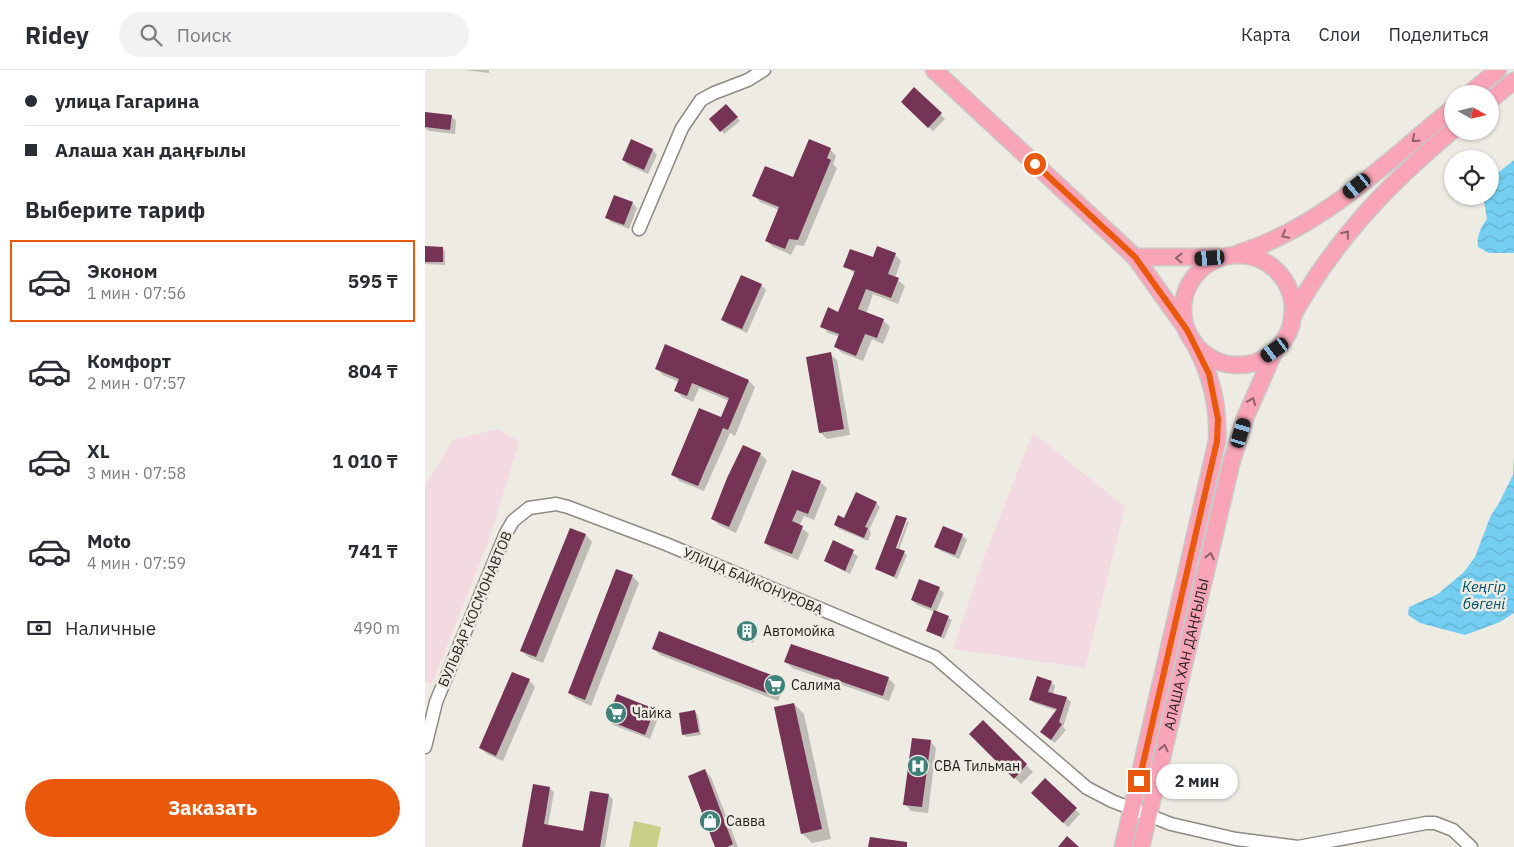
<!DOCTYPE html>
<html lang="ru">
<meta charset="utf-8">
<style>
body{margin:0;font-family:"IBM Plex Sans",sans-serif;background:#f2f2f3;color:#2b2b33;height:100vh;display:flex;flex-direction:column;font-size:19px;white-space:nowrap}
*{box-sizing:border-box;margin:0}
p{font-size:16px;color:#7c7c81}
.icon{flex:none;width:28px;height:28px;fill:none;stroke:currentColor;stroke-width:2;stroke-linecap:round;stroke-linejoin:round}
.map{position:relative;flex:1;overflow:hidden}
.drawer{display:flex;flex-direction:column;background:#fff;width:425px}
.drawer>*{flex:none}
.hud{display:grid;align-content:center;height:110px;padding:0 25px;background:#fff}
.needle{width:32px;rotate:98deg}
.fabs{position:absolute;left:1019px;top:15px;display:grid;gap:10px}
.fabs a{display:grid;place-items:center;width:55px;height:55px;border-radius:50%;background:#fff;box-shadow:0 1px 4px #0004;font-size:25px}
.end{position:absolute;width:22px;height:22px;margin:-11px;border:6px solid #ea580c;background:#fff;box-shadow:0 0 0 2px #fff}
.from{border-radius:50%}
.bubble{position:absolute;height:35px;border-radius:18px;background:#fff;box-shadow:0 1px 4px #0004;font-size:16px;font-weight:700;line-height:35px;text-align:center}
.car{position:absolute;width:15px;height:30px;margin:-15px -8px;border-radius:6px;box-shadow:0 0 4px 1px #0007;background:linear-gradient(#222 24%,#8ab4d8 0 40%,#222 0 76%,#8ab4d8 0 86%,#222 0)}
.hud b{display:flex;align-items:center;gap:18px;height:48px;font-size:19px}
.hud b+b{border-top:1px solid #e1e1e2}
.hud i{width:12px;height:12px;background:#2b2b33}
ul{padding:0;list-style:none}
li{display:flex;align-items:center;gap:15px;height:82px;margin:0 10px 8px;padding:0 15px;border:2px solid transparent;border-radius:0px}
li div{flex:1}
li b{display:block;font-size:19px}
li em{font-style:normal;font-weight:700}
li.on{border-color:#ea580c}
li>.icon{width:45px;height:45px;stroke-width:1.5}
h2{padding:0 25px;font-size:22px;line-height:60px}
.pay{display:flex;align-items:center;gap:12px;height:55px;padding:0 25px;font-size:19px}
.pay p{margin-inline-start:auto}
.cta{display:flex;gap:10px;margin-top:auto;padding:10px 25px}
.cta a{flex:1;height:58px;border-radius:30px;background:#ea580c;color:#fff;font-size:20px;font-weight:700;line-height:58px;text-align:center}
header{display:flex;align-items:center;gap:30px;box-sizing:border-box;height:70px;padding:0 25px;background:#fff;border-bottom:1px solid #e1e1e2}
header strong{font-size:24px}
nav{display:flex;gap:28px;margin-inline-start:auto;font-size:18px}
.search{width:350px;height:45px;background:#f2f2f3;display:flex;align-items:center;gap:12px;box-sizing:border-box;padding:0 18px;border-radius:28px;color:#7c7c81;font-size:19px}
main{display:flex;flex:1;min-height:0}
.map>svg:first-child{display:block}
</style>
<header>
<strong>Ridey</strong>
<div class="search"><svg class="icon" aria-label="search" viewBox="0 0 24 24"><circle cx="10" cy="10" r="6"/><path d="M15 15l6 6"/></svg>Поиск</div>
<nav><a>Карта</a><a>Слои</a><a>Поделиться</a></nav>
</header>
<main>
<section class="drawer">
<div class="hud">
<b><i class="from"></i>улица Гагарина</b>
<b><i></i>Алаша хан даңғылы</b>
</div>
<h2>Выберите тариф</h2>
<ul>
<li class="on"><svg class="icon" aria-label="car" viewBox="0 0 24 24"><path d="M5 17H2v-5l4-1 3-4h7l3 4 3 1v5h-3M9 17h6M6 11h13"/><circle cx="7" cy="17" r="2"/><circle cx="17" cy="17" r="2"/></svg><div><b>Эконом</b><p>1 мин · 07:56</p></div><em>595 ₸</em></li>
<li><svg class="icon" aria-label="car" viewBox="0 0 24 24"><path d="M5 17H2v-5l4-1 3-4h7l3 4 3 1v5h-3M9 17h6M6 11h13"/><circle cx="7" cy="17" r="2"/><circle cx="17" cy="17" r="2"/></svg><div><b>Комфорт</b><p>2 мин · 07:57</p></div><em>804 ₸</em></li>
<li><svg class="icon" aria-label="car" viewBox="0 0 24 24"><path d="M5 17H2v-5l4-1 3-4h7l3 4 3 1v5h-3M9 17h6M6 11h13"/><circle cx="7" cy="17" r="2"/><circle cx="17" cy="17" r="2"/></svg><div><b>XL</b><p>3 мин · 07:58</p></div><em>1 010 ₸</em></li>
<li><svg class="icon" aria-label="car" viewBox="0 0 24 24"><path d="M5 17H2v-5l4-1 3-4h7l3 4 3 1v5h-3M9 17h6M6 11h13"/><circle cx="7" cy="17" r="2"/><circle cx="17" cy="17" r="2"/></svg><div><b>Moto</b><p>4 мин · 07:59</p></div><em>741 ₸</em></li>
</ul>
<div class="pay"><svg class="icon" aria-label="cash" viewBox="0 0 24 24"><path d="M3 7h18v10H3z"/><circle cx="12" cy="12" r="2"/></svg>Наличные<p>490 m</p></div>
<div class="cta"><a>Заказать</a></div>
</section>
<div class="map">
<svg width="1089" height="777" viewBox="0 0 1089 777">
<defs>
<pattern id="water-waves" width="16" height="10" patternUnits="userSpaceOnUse" patternTransform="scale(1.25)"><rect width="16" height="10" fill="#74cef1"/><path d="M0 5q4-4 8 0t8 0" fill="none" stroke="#64b0ce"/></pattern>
</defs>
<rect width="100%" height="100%" fill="#eeebe3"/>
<g fill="#f3d9e1">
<path d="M73,359L94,372L64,470L7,614L0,612V416L28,370Z"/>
<path d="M608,363L700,437L660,598L528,579L559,487Z"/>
</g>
<path fill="#c8d087" d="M209,751L236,757L232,777H204Z"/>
<g fill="url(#water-waves)">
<path d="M1089,90V183H1064L1053,177C1051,167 1056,157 1062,149L1058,126H1065V109Z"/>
<path d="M1089,386V543L1075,552L1040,565L995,553L983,545L984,537L1013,524L1039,502L1050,487L1066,445L1073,435L1088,405Z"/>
</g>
<g fill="#0003">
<path d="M40,0H64V3Z"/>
<path d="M489,19L520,49L508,61L477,32Z"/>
<path d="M301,36L315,51L299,64L286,49Z"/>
<path d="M0,44L26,46L31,51L30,64L4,61L0,58Z"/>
<path d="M405,79L411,86L408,94L412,98L379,176L371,175L366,185L348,177L341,170L354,140L335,132L329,126L369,109Z"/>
<path d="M228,80L232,85L223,104L203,95L198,90Z"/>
<path d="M207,133L212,138L204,159L186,152L182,147Z"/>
<path d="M0,178H17L20,181V195L0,194Z"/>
<path d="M470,184L476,191L470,208L480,216L473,234L448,224L441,244L458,250L465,257L458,274L447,269L438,291L417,283L411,277L415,267L403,263L397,256L414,243L430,204L420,196Z"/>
<path d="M336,215L341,220L322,263L302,254L298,250Z"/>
<path d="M405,284L412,290L425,365L402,369L396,363L382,288Z"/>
<path d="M231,298L324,311L330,317L310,366L305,363L279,421L254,411L248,404L296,349L304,331L274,318L268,332L257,327L250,320L254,312L238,305Z"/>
<path d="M335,384L342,390L311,463L294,455L288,449Z"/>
<path d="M395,412L402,418L389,450L379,446L374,456L384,464L373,490L347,479L340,473Z"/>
<path d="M451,433L455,437L444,460L446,463L443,471L414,459L410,455Z"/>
<path d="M482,451L484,452L474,480L482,485L472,509L451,499L470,484Z"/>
<path d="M146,459L161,465L167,472L118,593L103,587L97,581Z"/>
<path d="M537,465L542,470L534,489L516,481L511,477Z"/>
<path d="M409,472L433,486L425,504L400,491Z"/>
<path d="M192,500L208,507L214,513L166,636L151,629L144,623Z"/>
<path d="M514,519L519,523L511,542L527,550L519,569L503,560L510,542L492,535L487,530Z"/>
<path d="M330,556L333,559L328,573L315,567Z"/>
<path d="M228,578L353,609L360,615L353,631L235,585Z"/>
<path d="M361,592L463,608L470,615L464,631L367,598Z"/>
<path d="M104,610L110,617L78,691L62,684L55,678Z"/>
<path d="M626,612L630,616L628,624L642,628L646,632L638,657L641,660L630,673L620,666L632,641L609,633L605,629Z"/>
<path d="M369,634L379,644L406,769L387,773L377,763Z"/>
<path d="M229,640L234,645L225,669L188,655L183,650Z"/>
<path d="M270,642L273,645L276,665L261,667L258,664Z"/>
<path d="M558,652L608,702L596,714L545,664Z"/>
<path d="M505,671L511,678L503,743L486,741L480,734Z"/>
<path d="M280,700L286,707L313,777H291Z"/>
<path d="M620,710L655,744L643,757L607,723Z"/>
<path d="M124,718L129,722L123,756L159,762L184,725L188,730L180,777H98Z"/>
</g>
<g fill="#753455">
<path d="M489,17L517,43L503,58L476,32Z"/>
<path d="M301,34L313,47L295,62L284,49Z"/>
<path d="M0,42L27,45L25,60L0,57Z"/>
<path d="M206,69L228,79L219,100L197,90Z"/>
<path d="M384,69L406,78L402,88L406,90L373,170L364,169L360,179L340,171L354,137L327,126L340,96L368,107Z"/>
<path d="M189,125L208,132L199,155L180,148Z"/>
<path d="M0,176L18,177V192H0Z"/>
<path d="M452,176L471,183L463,204L474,208L466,228L441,219L433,239L459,249L452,268L440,264L431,286L409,277L414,264L395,257L403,237L413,242L430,201L418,197L425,179L448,187Z"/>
<path d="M316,205L337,214L317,259L296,250Z"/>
<path d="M240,274L324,310L303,360L298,358L273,416L246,405L274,338L296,347L304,328L267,313L262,326L249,321L254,309L230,299Z"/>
<path d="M406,282L419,359L394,363L381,287Z"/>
<path d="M318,375L336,383L304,457L286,449L302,408Z"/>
<path d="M367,400L396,411L383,444L372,440L367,451L378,456L367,484L339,473Z"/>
<path d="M431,422L452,432L440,457L443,458L439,468L409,455L413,445L419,448Z"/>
<path d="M471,445L482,448L471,478L480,481L469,507L450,499Z"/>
<path d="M518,456L538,464L530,485L509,477Z"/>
<path d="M145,458L161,464L111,587L95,581Z"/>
<path d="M408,470L429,480L420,501L399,491Z"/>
<path d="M191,499L208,505L160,630L143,623Z"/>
<path d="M494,509L515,517L506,538L486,530Z"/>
<path d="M509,540L524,546L516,567L501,561Z"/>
<path d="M320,550L331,555L325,571L313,567Z"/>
<path d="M234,561L354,608L347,625L227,579Z"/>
<path d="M366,574L464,607L458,626L359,592Z"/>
<path d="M87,602L105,609L71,686L54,678Z"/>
<path d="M612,606L627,611L623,622L642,627L634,652L637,654L626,670L615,662L632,639L604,630Z"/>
<path d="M192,624L230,639L220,665L182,650Z"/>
<path d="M369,633L397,759L376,764L349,637Z"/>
<path d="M270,640L274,662L257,665L254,643Z"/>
<path d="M558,650L602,694L589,709L544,664Z"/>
<path d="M487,668L506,670L497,737L478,735Z"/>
<path d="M280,699L308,774L302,777H290L263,706Z"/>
<path d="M620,708L652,738L638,753L606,723Z"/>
<path d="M108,714L125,717L119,754L158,761L165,721L184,724L175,777H97Z"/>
<path d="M642,766L654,777H633Z"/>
<path d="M445,767L482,772V777H443Z"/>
</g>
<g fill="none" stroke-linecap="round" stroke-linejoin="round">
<g stroke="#8e8a83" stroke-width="15">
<g id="minor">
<path d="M214,159L257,58L276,30L289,23L323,10L339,0"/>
<path d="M0,677L11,632L81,463L88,451L104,438L131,434L143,437L241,474L510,587L662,718L687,731L746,754L811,769L873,777L1001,753H1010L1028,760L1046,777"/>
</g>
</g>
<g stroke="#c9c9c8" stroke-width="19">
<g id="major">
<path d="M509,0L710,187L762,260"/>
<path d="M1044,24L1073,0"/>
<path d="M1065,30L1089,11"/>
<path d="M814,183C898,157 961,92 1028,38"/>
<circle cx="813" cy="240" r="55"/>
<path d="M710,187H793"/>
<path d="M867,247C908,172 962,115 1028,60"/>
<path d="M698,777L792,371C794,335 786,303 768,271"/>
<path id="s1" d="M716,777L806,394L820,348L850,280"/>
</g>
</g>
<use href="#minor" stroke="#fff" stroke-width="12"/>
<use href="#major" stroke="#faa4b8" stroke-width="16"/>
</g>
<defs><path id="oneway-chevron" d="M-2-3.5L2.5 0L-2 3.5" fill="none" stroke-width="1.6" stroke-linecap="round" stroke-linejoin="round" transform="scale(1.25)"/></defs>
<g stroke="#8c616a">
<use href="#oneway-chevron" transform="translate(990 69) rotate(141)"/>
<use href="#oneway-chevron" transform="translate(921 164) rotate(-51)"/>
<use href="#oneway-chevron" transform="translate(860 165) rotate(152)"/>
<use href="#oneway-chevron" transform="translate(754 188) rotate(-179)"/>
<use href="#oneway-chevron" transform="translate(827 331) rotate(-68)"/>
<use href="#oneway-chevron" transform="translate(785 486) rotate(-77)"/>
<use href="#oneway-chevron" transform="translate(739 678) rotate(-77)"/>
</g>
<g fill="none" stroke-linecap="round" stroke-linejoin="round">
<path stroke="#ea580c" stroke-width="6" d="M610,94L710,187L762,260L784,304L793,349L792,371L714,711"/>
</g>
<defs>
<g id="building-disc" transform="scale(1.125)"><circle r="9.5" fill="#3d8278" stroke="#eeebe3"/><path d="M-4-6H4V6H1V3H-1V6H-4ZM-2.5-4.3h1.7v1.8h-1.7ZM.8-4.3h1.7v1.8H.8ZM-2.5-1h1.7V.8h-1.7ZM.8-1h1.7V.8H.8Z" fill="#fff"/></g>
<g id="supermarket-disc" transform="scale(1.125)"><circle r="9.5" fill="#3d8278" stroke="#eeebe3"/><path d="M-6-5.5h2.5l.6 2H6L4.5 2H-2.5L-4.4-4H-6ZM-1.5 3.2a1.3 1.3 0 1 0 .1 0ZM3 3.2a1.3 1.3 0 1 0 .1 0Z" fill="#fff"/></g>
<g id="hospital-disc" transform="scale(1.125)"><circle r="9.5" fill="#3d8278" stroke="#eeebe3"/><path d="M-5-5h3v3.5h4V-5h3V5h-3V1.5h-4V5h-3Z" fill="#fff"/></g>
<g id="shop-disc" transform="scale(1.125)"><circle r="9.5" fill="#3d8278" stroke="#eeebe3"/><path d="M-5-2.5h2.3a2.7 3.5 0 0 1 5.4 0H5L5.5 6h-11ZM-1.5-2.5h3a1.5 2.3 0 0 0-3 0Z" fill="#fff"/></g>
</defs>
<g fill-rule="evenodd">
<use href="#building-disc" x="322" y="561"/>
<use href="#supermarket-disc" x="350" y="615"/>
<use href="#supermarket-disc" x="191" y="643"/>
<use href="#hospital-disc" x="493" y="696"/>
<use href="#shop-disc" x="285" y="751"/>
</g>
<g text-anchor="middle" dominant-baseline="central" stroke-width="5" stroke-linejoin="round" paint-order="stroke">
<g font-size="14" fill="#1f1e1b" stroke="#eeebe3">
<text transform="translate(328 511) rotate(23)">УЛИЦА БАЙКОНУРОВА</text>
<text transform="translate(50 539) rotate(-67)">БУЛЬВАР КОСМОНАВТОВ</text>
<text stroke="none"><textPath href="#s1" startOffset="198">АЛАША ХАН ДАҢҒЫЛЫ</textPath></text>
</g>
<g font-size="14" fill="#1f1e1b" stroke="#eeebe3" text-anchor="start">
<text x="338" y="561">Автомойка</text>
<text x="366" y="615">Салима</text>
<text x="207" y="643">Чайка</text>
<text x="509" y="696">СВА Тильман</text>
<text x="301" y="751">Савва</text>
</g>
<g font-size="15" font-style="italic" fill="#00526a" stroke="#eeebe3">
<text x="1059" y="516">Кеңгір<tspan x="1059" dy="17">бөгені</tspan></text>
</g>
</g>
</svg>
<div class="fabs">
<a><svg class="needle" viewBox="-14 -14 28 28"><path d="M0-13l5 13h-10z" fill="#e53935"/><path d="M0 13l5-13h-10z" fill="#7c7c81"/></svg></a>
<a><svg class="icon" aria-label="locate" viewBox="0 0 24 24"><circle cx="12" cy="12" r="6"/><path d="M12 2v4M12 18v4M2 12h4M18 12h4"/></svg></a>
</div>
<i class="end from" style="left:610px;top:94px"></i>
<i class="end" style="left:714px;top:711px"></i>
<div class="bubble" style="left:731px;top:694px;width:82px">2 мин</div>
<i class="car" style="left:932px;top:116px;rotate:231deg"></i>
<i class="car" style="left:785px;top:188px;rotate:266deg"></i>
<i class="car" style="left:850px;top:280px;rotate:234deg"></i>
<i class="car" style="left:816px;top:363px;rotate:17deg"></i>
</div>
</main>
